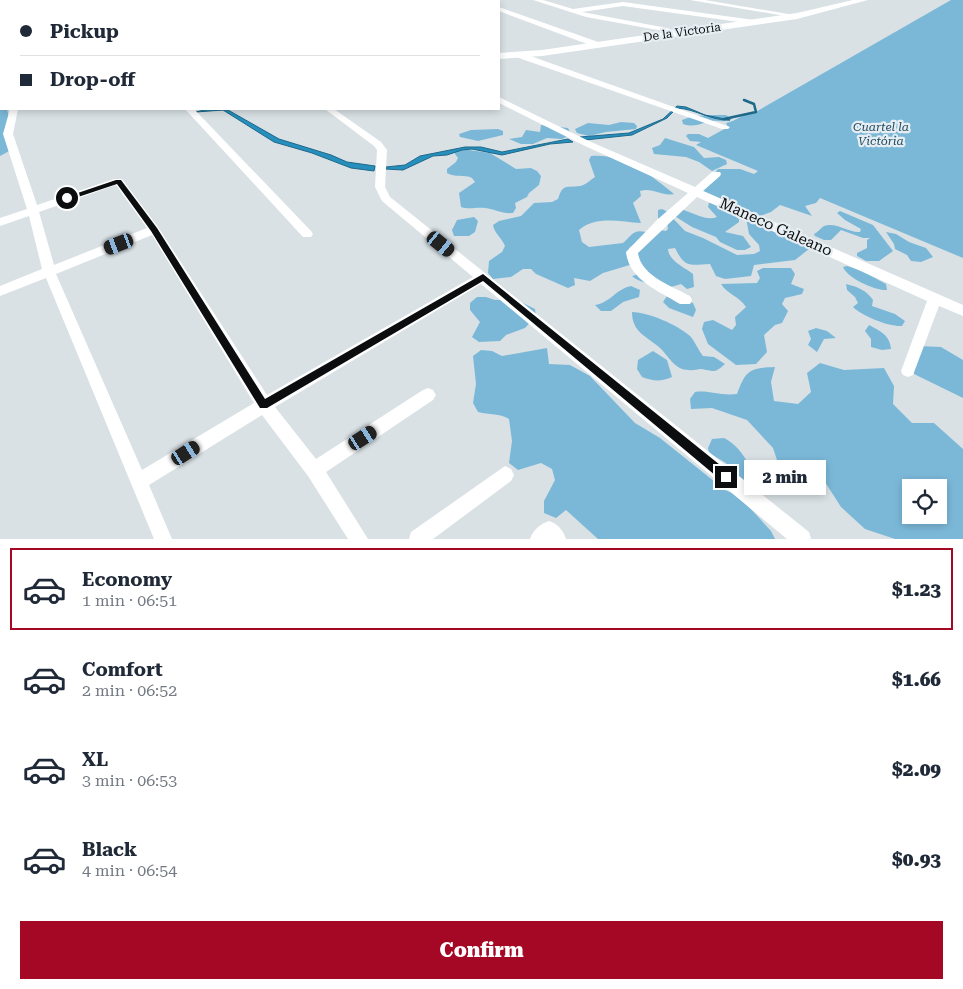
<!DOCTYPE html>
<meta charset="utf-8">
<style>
body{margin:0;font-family:"Roboto Serif",serif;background:#f2f2f3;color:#1f2937;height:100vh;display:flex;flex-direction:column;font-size:19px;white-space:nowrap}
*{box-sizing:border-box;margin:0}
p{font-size:16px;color:#747a83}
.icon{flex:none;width:28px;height:28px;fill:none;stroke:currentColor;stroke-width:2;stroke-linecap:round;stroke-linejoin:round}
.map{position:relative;height:539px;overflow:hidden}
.side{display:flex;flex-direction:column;background:#fff;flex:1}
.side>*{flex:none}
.top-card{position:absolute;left:0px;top:0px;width:500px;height:110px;box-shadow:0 2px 8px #0003;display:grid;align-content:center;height:110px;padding:0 20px;background:#fff}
.buttons{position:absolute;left:902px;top:479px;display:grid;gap:10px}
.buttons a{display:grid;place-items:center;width:45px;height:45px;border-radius:0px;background:#fff;box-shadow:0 2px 8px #0003;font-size:25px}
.end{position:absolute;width:22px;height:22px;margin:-11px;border:6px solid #0b0d0f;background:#fff;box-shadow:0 0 0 2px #fff}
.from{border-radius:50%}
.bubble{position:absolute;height:35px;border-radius:0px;background:#fff;box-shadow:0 2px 8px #0003;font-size:16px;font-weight:800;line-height:35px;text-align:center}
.car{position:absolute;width:15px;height:30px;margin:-15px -8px;border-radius:6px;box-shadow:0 0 4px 1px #0007;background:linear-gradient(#222 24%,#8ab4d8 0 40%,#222 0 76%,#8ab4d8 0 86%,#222 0)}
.top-card b{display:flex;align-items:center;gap:18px;height:48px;font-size:19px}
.top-card b+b{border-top:1px solid #e0e1e3}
.top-card i{width:12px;height:12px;background:#1f2937}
ul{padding:9px 0 0;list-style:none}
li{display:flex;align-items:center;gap:15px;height:82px;margin:0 10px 8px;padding:0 10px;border:2px solid transparent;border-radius:0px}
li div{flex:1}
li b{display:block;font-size:19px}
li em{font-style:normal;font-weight:800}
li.selected{border-color:#a40824}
li>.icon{width:45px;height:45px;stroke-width:1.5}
.action{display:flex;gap:10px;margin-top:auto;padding:10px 20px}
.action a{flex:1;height:58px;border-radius:0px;background:#a40824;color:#fff;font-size:20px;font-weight:800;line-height:58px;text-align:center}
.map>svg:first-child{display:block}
</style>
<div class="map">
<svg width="963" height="539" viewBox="0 0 963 539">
<rect width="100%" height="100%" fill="#d9e1e5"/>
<g fill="#7bb8d8" fill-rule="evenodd">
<path d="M951,0H963V258L820,198L816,203L805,206L812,216L780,205L771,212L760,216L701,190L718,169H740L754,174L758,171L696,145L701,142L690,141L686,136L688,134H699L708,138L728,127L726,123C737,121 741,114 752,114Z"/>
<path d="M0,91L1,109H7L14,142L13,149L0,156Z"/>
<path d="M716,115H726L732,119C726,123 719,120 712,121C701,123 695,128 683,124L682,120L693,116Z"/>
<path d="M621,122L634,123L637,126L636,129L606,132L589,136L577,133L575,129L588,123L609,125Z"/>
<path d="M541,125L568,128L571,135L562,139L547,138L533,144H521L509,139L522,137L526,130L540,132Z"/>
<path d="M498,129L503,131V135L478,141L460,137L459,134L471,130Z"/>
<path d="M665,138L694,147L704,158L719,157L726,160L727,164L712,171L699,162L686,157L654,154L652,148L660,145Z"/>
<path d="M462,149L490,153L516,169L531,168L537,171L541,176L539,185L529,193L527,197L515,203L516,208L513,213C502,214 495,209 485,208C476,207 469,210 461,207L459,193L475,182L472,178C464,174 455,178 447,173V169L456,162L458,158L455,154V150Z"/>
<path d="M591,156C626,154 649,174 674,194C662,197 653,187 640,191L641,196L633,203L641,223C621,222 596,215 579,230L582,242L589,247L623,243C632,235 633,229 646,232L644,241L630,247L628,252L633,264L603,273L590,281L574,278L575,285L568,288L536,274L531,269H523L511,277L493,279L488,273L489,261L502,252L505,246C502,238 494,233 493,225L499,221L521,216L534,203L552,202L558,199C563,183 566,188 580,186C586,185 590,180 595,177L589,160Z"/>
<path d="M716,202L739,219V222L725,232L743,236L751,247L745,250H737L720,242L716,237L692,227L673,215L679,209C692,211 705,222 717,217L708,207L709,203Z"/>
<path d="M662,209L666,211L685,231L703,238L737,255L754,254L760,251L759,245L749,234L746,218L807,243L809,249L795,260L754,265L751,276L725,279L716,276L710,264C689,265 685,268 675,248L668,249C669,261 684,267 693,274L694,287L687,289L681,284C677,285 672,287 668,287C660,287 637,282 632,276L636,275L637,265L633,256L660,230L666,231L668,229L667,223L658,218V210Z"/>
<path d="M840,211L873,225L893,251L879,261H866L857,256V253L867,248V240L870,238H863L841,230L831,240H824L815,236L814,234C818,232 821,228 824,226C837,222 848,233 860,232L861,229L845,220L837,213Z"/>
<path d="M474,217L478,221L475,232L469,236H454L452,230L457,220Z"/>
<path d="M886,232L896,234L909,242L926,248L933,257L921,262L911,261L907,255L895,249L894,244Z"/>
<path d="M847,266L862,271L886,284L887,290C875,291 847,278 843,267Z"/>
<path d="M763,268H791L795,274L791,284L804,289L802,294L785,298L782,304L788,311L782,323L775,325L764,335L767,352L756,364L736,365L708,344L702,329L704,322L713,320L732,330L736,325L735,317L746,307C739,296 727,294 721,284L757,283L760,278L757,271Z"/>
<path d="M846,284C858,287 866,290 873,300L872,306L895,314L905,321L902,326C889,327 862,316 853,307L858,303L855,297L847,290Z"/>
<path d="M631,286L640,290L639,297L623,302L611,311H601L595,305C610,303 616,289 631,286Z"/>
<path d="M667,296L693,303L696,310L693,317L669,308L663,302Z"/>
<path d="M477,297H486L495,300L515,299L535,309L536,316L525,328L506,335L500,341L479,342L472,337L480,322L470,310V303Z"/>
<path d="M632,312C650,313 676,324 690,336C695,341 698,350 703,356L714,357L725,364C714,374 714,371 701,369C697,369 693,371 689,370C674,370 669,356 659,347C646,336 632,332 632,312Z"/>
<path d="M869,325C880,331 890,335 891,349L882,350L871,347V339L865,331Z"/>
<path d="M816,328L827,331L836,338L824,339L817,352L808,345L811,339L808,331Z"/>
<path d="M918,346L941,347L963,360V398L914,374L912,359Z"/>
<path d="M547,348L549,364L570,365L590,376L635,423L660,438L725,490L739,496L771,531L775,539H598L566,510L556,518L544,513V501L555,480L552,469L541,463L518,470L509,463L512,441L509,419C499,413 490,415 478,412L473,403L476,384L473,356L481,350L492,351L502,356Z"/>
<path d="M653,351L667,360L672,377C661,382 653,381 642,377L637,369L638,360Z"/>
<path d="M820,363L844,370L884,368L894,386L893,404L912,423H934L963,449V539H895L865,529L841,507L825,482L786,469L777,460L773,448L747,420L712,408L691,409L690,399L695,392C709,390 720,396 737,394C746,370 749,368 775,367L771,382L774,401L798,404L811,392L807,373ZM911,488H939V515H911Z"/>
<path d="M724,438C742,447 752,468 758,486C746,484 730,475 726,463L709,453L708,448L712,439Z"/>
</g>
<g fill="#268fbd" stroke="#1e6889">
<path d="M677,106L686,107L705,115L730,120C711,121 696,109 677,108L667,118L632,135L585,140L580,137L629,133L663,119Z"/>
<path d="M208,109L228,110L279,139L331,155L347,162L375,166L374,171L351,168L312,153L274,142L223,110L196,112Z"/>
<path d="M568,139L573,142L550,144L502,155L472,149L462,150L447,155L433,156L403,170L385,169L386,167L405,165L420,156L465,147H481L502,152Z"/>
</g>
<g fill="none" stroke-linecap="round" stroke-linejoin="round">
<path stroke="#1e6889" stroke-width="2.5" d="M724,119L756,112L754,104L744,100"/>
<g fill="#fff" fill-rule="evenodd">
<path d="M132,0H138L139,1H133Z"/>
<path d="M275,0H283L284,1H276Z"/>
<path d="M367,0H375L376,1H368Z"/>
<path d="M470,0H478L479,1H471Z"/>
<path d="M533,0H543L573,9L623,2L754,20L757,22L754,24L623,6L582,12L667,28L678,32V36H672L663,31L586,17Z"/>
<path d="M690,0H705L800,16L797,18Z"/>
<path d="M499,7L601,43L602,45L595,47L499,11Z"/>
<path d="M516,53H522L730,127L728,129H722L516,57Z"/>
<path d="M499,97L591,142L695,187L712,172H720L721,174L720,176L703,191L963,305V316L939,306L913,375L908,377L903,375L901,371L927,301L697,197L638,253C641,276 672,286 690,296L692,300L690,304H680C659,291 629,280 626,252L658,219L688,193L585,146L499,103Z"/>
<path d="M10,109H18L13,134L37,205L114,179H122L158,227L267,395L473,277L382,201L375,187L377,150L374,146L325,109H334L381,142L387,150L385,187L390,197L809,532L811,539H787L481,284L275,407L316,459L423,390L428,388L433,390L436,395L433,400L326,472L368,539H348L308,476L262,415L149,485L172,539H154L46,278L0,296V286L42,269L29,216L0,226V218L27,209L3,134ZM116,185L147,228L54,265L39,212ZM152,235L254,403L142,470L56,274Z"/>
<path d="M185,109H194L311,231L313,234L311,237H303Z"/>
<path d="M505,466L511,469L514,475L511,481L433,539H409L411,532Z"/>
<path d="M549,521C558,524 563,530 566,539H530C533,530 540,524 549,521Z"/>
</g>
<g fill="#fff" fill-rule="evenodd">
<path d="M853,0H868L797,19L542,56L499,59V53L542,50L797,13Z"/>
<rect x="0" y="85" width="1" height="6"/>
</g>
</g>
<path fill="#0b0d0f" d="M116,180H121L157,228L265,399L483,274L730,473L732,477L730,481L726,482L722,481L483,281L267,408H260L151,231L117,184L69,200L63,198Z"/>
<g text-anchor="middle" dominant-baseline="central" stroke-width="4.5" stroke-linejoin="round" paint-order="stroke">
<g font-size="12" fill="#0b0d0f" stroke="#e6eef3">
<text transform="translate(682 32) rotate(-8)">De la Victoria</text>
</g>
<g font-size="12" font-style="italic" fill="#224b5f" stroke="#e6eef3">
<text x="881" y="127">Cuartel la<tspan x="881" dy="14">Victória</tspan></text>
</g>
<g font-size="15" fill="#0b0d0f" stroke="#e6eef3">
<text transform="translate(776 227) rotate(24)">Maneco Galeano</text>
</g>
</g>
</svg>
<div class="buttons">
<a><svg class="icon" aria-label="locate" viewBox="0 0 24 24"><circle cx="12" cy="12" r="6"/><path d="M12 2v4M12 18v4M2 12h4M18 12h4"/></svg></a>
</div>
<i class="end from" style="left:67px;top:198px"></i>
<i class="end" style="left:726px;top:477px"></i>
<div class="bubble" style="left:744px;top:460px;width:82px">2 min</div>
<i class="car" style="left:119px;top:244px;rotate:249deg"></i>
<i class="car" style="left:441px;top:244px;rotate:129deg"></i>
<i class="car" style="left:363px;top:438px;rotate:57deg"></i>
<i class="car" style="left:186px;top:453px;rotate:58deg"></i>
<div class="top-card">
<b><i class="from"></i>Pickup</b>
<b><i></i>Drop-off</b>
</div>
</div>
<section class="side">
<ul>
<li class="selected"><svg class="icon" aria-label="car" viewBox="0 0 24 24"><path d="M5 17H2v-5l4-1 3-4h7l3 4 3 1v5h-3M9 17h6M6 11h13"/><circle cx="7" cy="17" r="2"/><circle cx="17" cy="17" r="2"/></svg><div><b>Economy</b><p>1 min · 06:51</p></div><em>$1.23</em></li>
<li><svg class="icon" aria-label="car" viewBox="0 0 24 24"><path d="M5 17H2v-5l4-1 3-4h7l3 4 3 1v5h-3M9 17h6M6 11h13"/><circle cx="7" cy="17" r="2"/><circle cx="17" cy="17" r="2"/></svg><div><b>Comfort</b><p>2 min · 06:52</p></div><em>$1.66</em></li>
<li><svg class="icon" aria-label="car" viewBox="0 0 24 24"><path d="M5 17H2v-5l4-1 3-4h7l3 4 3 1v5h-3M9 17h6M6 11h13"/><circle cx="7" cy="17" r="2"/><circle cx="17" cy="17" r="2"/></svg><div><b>XL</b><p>3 min · 06:53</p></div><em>$2.09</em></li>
<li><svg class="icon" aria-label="car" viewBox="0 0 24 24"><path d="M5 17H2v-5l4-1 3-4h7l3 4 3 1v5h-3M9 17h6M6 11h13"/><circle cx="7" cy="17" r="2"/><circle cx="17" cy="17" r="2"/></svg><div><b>Black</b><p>4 min · 06:54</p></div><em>$0.93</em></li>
</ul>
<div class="action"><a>Confirm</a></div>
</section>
